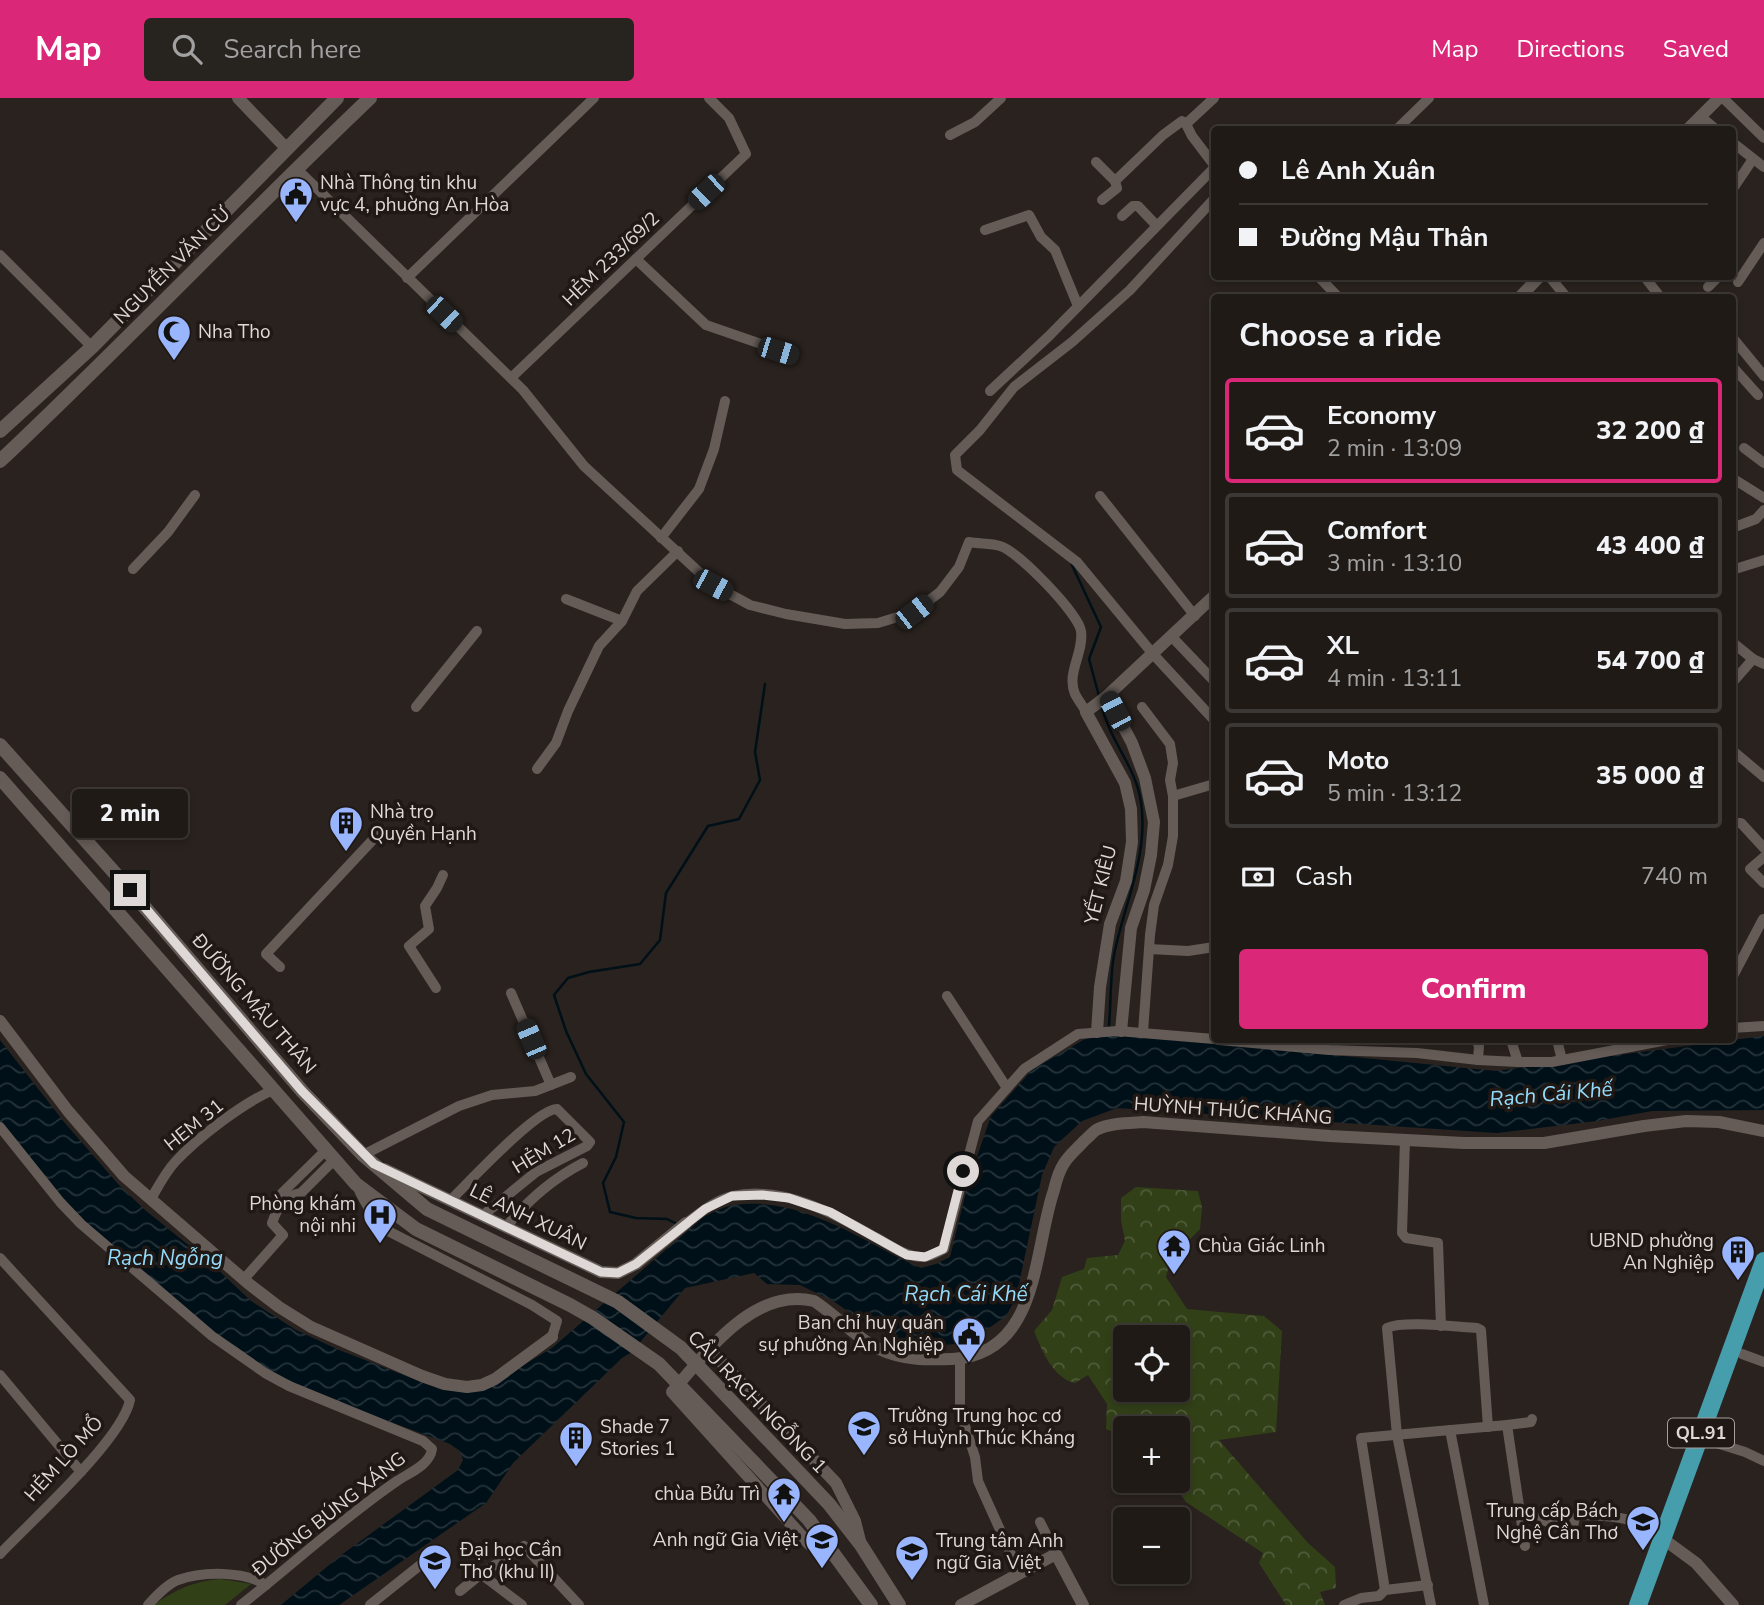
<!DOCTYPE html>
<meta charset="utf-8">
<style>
body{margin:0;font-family:"Nunito Sans",sans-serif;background:#27231f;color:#f1f3f6;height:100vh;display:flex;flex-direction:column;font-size:26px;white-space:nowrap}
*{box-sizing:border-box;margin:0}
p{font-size:23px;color:#a1a1a1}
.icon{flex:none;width:38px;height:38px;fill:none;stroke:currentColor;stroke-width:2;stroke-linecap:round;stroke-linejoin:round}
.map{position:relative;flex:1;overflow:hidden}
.drawer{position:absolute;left:1211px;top:196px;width:525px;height:749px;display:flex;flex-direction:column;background:#1f1a16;border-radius:7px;box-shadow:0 4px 10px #0003,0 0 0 2px #3c3835}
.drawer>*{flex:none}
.guide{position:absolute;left:1211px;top:28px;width:525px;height:154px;border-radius:7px;box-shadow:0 4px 10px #0003,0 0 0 2px #3c3835;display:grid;align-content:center;height:154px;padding:0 28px;background:#1f1a16}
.fabs{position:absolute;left:1113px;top:1227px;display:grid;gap:14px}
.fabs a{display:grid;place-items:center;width:77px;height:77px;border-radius:7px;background:#1f1a16;box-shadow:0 4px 10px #0003,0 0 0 2px #3c3835;font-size:35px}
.end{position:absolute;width:32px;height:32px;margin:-16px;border:9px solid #ded9d6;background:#111;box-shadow:0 0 0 4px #111}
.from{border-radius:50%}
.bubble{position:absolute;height:49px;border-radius:7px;background:#1f1a16;box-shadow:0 4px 10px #0003,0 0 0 2px #3c3835;font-size:23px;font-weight:800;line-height:49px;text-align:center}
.car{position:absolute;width:21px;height:42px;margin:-21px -10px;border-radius:9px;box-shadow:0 0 5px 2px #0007;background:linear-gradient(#222 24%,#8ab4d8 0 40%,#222 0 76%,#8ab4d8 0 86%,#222 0)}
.guide b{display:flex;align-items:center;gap:24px;height:66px;font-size:26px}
.guide b+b{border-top:2px solid #3c3835}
.guide i{width:18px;height:18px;background:#f1f3f6}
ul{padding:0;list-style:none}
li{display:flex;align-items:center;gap:21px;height:105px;margin:0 14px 10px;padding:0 14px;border:4px solid #3c3835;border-radius:7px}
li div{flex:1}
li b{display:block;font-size:26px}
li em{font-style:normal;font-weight:800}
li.selected{border-color:#db2777}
li>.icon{width:63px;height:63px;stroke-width:1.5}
h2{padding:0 28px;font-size:32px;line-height:84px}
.pay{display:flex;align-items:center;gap:18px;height:77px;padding:0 28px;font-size:26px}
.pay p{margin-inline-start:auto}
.cta{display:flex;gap:14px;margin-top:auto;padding:14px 28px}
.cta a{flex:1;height:80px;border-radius:7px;background:#db2777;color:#fff;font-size:28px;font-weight:800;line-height:80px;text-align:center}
header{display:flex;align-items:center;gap:42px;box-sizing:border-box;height:98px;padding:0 35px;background:#db2777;color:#fff}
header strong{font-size:33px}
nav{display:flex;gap:38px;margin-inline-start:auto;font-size:24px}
.search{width:490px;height:63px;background:#27231f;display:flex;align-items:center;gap:18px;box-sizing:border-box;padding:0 24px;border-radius:7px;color:#a1a1a1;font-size:26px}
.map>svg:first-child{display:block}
</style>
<header>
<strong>Map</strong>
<div class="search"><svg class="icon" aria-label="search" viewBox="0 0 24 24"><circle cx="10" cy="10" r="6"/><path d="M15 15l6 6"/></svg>Search here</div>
<nav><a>Map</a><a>Directions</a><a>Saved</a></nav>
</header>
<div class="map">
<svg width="1764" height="1507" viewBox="0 0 1764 1507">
<defs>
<pattern id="forest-crowns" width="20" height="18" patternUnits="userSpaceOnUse" patternTransform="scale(1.75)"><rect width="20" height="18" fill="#324018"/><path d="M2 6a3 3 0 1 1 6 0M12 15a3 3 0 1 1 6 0" fill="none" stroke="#4f5b39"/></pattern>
<pattern id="water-waves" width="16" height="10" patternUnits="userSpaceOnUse" patternTransform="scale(1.75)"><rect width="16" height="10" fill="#001018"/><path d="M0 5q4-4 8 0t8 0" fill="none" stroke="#253239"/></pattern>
</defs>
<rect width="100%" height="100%" fill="#29221e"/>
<path fill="url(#forest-crowns)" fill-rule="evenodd" d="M1136,1089L1198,1093L1202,1109L1200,1131L1170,1162L1166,1179L1187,1211L1264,1218L1282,1233L1276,1334L1219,1342L1308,1445L1335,1469L1336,1490L1320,1494L1325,1507H1286L1259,1465L1263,1455L1186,1404L1172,1383L1178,1382V1330H1125V1338L1106,1331L1107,1306L1088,1277L1075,1285C1053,1280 1042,1253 1034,1233L1052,1212L1062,1179L1084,1171L1087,1160L1118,1157L1125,1143L1121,1122V1100ZM1125,1239H1178V1292H1125Z"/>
<path fill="#324018" d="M221,1481L251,1486L225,1507H154C176,1491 194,1483 221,1481Z"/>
<path fill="url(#water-waves)" d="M1109,935L1496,973L1764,938V1012L1652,1013L1597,1023L1497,1035L1117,1010L1082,1023L1054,1049L1042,1077L1016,1200L1006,1218L986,1232L955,1246L931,1248L899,1244L871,1229L833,1203L800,1187L767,1186L754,1175L685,1190L632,1254L622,1260L513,1365L486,1405L339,1507H281L340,1458L458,1372L463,1362L460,1353L450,1346L297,1289L257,1267L221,1240L79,1119L0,1023V942L64,1024L118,1086L145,1112L213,1167L251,1203L296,1232L339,1252L442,1292L466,1293L487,1289L552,1250L705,1118C714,1114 725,1108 735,1107C804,1098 862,1144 921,1170L936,1166L950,1159L969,1082L991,1018L1032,972L1085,941Z"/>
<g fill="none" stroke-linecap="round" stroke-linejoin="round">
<g stroke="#001018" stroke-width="2.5">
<path d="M1071,465L1101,529L1089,561L1099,598"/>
<path d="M1102,609C1110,643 1136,669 1141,704C1149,757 1124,806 1114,857C1110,880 1111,905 1109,928"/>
<path d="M679,1127L667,1121L636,1120L610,1114L603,1085L616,1059L624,1024L586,976L566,933L554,897L568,880L589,874L640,866L660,842L666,795L708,728L739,721L760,682L755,654L765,586"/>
</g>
<g stroke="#655c57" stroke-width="10">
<path d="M1723,0L1764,40"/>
<path d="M1700,18L1717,32"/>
<path d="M1186,26L1192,38L1214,67"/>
<path d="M1396,32L1429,0"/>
<path d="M950,37L975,24L1001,0"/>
<path d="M1732,44L1764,69"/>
<path d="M1096,64L1115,83L1163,37L1182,23L1186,26L1214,0"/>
<path d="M296,70L523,292L584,368L713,487L750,507L786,516L845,526L878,525L914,514L940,494L959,469L969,444C979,446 991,445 1000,448C1018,453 1078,515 1081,533C1084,555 1066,575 1075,596C1078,602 1083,608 1086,614"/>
<path d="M1732,92L1753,61"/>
<path d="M1214,101L1130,192L1072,244L1014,289L980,332L955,357L957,372L1077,464L1153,556L1214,622"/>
<path d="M1102,102L1117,90L1115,83"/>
<path d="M1122,118L1133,108H1138L1156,127"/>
<path d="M985,132L1029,117L1041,139L1055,152L1078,208"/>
<path d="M0,157L92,249"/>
<path d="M636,161L706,227L793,257"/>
<path d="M1318,178L1339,200"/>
<path d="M1549,178L1567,200"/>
<path d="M1644,178L1661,200"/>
<path d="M407,180L594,0"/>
<path d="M1738,184L1764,145"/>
<path d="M1708,189L1719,178"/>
<path d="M1732,239L1764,278"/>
<path d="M1732,268L1758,297"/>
<path d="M511,280L746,56L729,20L709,0"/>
<path d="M990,293L1049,238L1214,70"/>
<path d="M1744,350L1764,365"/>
<path d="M1732,380L1764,400"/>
<path d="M1100,398L1195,518"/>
<path d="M1732,430L1756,421L1764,412"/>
<path d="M661,440L699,391L714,351L725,303"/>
<path d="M133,471L168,434L195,397"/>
<path d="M1732,472L1764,462"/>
<path d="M622,523L637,493L678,453"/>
<path d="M1172,539L1214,583"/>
<path d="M1732,544L1753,561L1764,566"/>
<path d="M1732,585L1753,561"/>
<path d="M416,609L477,533"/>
<path d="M1142,609L1170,646L1173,665L1170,682L1173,698V738L1168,767L1154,807L1150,837L1143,934"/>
<path d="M1732,652L1764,679"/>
<path d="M537,671L556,645L568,613L599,548L622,523L566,501"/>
<path d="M1173,698L1214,686"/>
<path d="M1732,725H1741L1764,750"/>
<path d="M1764,759L1750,771L1764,785"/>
<path d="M1149,851L1188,853L1214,849"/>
<path d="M280,869L266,856L382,732"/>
<path d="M1732,880L1763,821"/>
<path d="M436,890L409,848L429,831L425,808L437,790L443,777"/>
<path d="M511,895L551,987"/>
<path d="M947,898L1007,990"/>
<path d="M1732,930L1764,928"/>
<path d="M1219,942L1329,952L1417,955L1478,962L1518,964H1552L1667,942"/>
<path d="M1476,942L1479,948L1478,962"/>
<path d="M1511,942L1518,964"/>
<path d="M1557,942L1562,962"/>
<path d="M0,1029L60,1104L81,1126L212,1238L265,1275L289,1288L423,1343L432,1351C430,1367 409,1375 397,1383C343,1420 293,1466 241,1507"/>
<path d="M1405,1042L1402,1135L1406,1140L1438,1145L1441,1228"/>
<path d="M363,1057L459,1008L492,997L535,993L571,979"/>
<path d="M357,1088C366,1107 374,1121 390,1134L532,1207L557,1223L552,1239"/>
<path d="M282,1095L325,1053"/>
<path d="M151,1101C158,1089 165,1075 175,1064C197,1040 243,1005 273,992"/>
<path d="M450,1103C468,1085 536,1011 557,1011L590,1044L587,1048L536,1074L482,1118"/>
<path d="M686,1125C700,1115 715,1102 732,1098C783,1087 833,1115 875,1139C889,1146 906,1160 924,1159C930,1159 938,1154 944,1151L978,1023L1024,971L1078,936L1118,933L1214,941"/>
<path d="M506,1129C527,1103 554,1080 583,1065"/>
<path d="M0,1160L130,1302C122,1342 31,1423 0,1456"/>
<path d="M244,1181L283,1137L272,1125C277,1111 283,1098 301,1095L334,1062"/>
<path d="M1742,1256L1764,1264"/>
<path d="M960,1260V1313L975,1359L978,1383L1020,1476"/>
<path d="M0,1277L81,1374"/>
<path d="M1507,1327L1525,1448"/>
<path d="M1450,1332L1484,1507"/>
<path d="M1710,1343L1745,1354L1764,1363"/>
<path d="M1521,1413L1570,1433L1572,1432L1575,1420L1579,1417C1608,1417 1641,1419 1662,1440"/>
<path d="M1040,1424L1056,1456"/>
<path d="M1385,1492L1361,1340L1507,1327L1531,1324L1532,1321"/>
<path d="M460,1493L481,1476"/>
<path d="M148,1507C156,1498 167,1486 178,1482C203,1473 244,1473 266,1487"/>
<path d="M370,1507L424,1464"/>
<path d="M522,1507L481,1476L524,1448L579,1507"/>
<path d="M1344,1507L1361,1500L1379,1498L1385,1492L1428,1487"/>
<path d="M1431,1507L1397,1337L1387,1230C1403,1222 1457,1229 1477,1230L1481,1232L1488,1329"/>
</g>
<g stroke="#655c57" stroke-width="12">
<path d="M238,0L286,50"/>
<path d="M1687,32L1719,0"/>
<path d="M1519,200L1540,178"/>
<path d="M1107,598L1132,645L1145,680L1154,724L1151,757L1144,792L1131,830L1121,933"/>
<path d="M0,923L68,1013L124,1078L249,1186L279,1209L311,1229L422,1278L445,1286L467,1289L482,1287L495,1281L552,1239"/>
<path d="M1097,934L1100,889L1110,826L1126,783L1132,744L1131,711L1125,685L1086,614L1107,598L1214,498"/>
<path d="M384,1071L601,1174L618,1175L636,1166L686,1125"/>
<path d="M709,1251L836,1385L855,1423L861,1447"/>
<path d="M1662,1440L1696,1465L1733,1507"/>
<path d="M836,1458L823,1455L809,1446L672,1294C707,1254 753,1189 814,1203C836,1217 857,1241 879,1251C903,1262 926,1262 952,1261C1040,1256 1033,1153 1054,1092C1056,1084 1058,1075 1063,1067C1068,1058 1077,1051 1084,1043C1088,1040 1092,1035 1096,1032C1109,1025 1128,1025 1143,1024L1330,1038L1464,1045H1544L1644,1028L1686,1023L1719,1024L1764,1033"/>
<path d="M961,1507L1056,1456L1083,1507"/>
</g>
<g stroke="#655c57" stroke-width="14">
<path d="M0,333L92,249L337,0"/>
<path d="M0,363C126,244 245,119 370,0"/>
<path d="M0,647L130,792L302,993L363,1057L427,1111L618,1204L681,1250L829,1406L861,1447L899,1507"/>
<path d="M0,680L356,1086L416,1131L570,1207L593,1220L659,1266L809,1422L871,1507"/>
</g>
<path stroke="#469dac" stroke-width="18" d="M1638,1507L1764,1163"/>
</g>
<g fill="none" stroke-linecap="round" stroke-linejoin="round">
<path stroke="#ded9d6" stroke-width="9" d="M130,792L302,993L374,1066L601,1174L618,1175L636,1166L705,1111L732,1098L762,1097L789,1100L830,1114L907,1157L925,1159L943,1151L963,1073"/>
</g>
<defs>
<g id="civic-pin" transform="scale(1.75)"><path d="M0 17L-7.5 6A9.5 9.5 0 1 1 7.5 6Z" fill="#98b5fd" stroke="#201814"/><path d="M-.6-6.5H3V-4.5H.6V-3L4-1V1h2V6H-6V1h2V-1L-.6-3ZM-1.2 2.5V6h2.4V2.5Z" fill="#111"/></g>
<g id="mosque-pin" transform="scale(1.75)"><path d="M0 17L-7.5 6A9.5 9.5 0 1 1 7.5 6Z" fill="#98b5fd" stroke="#201814"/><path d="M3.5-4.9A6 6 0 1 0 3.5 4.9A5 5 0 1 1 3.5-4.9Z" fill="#111"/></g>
<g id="building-pin" transform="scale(1.75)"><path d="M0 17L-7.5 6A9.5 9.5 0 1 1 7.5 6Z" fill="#98b5fd" stroke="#201814"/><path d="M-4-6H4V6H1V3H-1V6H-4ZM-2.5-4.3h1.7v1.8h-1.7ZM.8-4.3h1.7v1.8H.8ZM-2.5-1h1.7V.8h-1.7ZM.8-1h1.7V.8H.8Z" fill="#111"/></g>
<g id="hospital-pin" transform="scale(1.75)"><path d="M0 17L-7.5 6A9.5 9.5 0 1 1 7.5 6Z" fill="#98b5fd" stroke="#201814"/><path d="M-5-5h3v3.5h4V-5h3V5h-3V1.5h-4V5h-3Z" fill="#111"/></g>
<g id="temple-pin" transform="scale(1.75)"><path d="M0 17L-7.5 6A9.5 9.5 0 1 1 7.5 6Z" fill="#98b5fd" stroke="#201814"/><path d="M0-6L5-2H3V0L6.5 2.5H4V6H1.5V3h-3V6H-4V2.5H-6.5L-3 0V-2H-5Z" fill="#111"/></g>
<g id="school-pin" transform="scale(1.75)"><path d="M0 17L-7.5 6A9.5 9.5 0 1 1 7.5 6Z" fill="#98b5fd" stroke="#201814"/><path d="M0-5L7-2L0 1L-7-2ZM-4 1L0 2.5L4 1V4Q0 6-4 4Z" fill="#111"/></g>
<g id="university-pin" transform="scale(1.75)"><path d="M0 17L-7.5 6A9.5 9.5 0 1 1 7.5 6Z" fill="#98b5fd" stroke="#201814"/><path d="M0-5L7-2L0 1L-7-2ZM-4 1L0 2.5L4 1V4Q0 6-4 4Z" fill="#111"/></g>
</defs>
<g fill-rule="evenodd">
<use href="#civic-pin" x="296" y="96"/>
<use href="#mosque-pin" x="174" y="234"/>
<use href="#building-pin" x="346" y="725"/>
<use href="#hospital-pin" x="380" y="1117"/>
<use href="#temple-pin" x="1174" y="1148"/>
<use href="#building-pin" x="1738" y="1154"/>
<use href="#civic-pin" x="969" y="1236"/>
<use href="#school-pin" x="864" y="1329"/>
<use href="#building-pin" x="576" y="1340"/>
<use href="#temple-pin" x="784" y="1396"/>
<use href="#university-pin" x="1643" y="1424"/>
<use href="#school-pin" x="822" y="1442"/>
<use href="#school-pin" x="912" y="1454"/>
<use href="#university-pin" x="435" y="1463"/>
</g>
<g text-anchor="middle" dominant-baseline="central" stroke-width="7" stroke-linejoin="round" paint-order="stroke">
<rect fill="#201814" stroke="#a59f9c" stroke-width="2" x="1668" y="1320.5" width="66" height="29" rx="5"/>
<g font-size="18" font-weight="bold" fill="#ded9d6">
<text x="1701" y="1335">QL.91</text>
</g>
<g font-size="19" fill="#ded9d6" stroke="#201814" text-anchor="start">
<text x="320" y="85">Nhà Thông tin khu<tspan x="320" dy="22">vực 4, phuờng An Hòa</tspan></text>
<text x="198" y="234">Nha Tho</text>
<text x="370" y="714">Nhà trọ<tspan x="370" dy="22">Quyền Hạnh</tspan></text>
<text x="356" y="1106" text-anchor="end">Phòng khám<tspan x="356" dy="22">nội nhi</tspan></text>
<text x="1714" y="1143" text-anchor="end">UBND phường<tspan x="1714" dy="22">An Nghiệp</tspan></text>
<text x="1198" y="1148">Chùa Giác Linh</text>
<text x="944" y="1225" text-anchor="end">Ban chỉ huy quân<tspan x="944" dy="22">sự phường An Nghiệp</tspan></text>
<text x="888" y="1318">Trường Trung học cơ<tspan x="888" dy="22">sở Huỳnh Thúc Kháng</tspan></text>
<text x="600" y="1329">Shade 7<tspan x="600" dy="22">Stories 1</tspan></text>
<text x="760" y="1396" text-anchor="end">chùa Bửu Trì</text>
<text x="1618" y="1413" text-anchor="end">Trung cấp Bách<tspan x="1618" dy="22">Nghệ Cần Thơ</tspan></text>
<text x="798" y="1442" text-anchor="end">Anh ngữ Gia Việt</text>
<text x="936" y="1443">Trung tâm Anh<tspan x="936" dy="22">ngữ Gia Việt</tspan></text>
<text x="460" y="1452">Đại học Cần<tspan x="460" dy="22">Thơ (khu II)</tspan></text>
</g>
<g font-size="19" fill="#ded9d6" stroke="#201814">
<text transform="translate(611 161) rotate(-44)">HẺM 233/69/2</text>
<text transform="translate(172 168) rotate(-45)">NGUYỄN VĂN CỪ</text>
<text transform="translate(1101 787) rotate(-76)">YẾT KIÊU</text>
<text transform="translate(254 906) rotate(49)">ĐƯỜNG MẬU THÂN</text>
<text transform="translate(1233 1013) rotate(4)">HUỲNH THÚC KHÁNG</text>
<text transform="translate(194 1027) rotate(-39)">HEM 31</text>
<text transform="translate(544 1053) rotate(-31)">HẺM 12</text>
<text transform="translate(528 1119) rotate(26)">LÊ ANH XUÂN</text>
<text transform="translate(757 1304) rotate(46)">CẦU RẠCH NGỖNG 1</text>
<text transform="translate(64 1361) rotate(-48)">HẺM LÒ MỔ</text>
<text transform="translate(329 1416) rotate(-38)">ĐƯỜNG BÚNG XÁNG</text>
</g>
<g font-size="21" font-style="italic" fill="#92dbfb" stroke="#201814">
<text transform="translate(1551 996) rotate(-5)">Rạch Cái Khế</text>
<text x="165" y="1160">Rạch Ngỗng</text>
<text x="966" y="1196">Rạch Cái Khế</text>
</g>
</g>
</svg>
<div class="fabs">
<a><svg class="icon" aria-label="locate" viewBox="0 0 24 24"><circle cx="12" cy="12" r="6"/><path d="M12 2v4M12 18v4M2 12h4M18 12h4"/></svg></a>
<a>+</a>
<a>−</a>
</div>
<i class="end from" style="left:963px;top:1073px"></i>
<i class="end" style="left:130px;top:792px"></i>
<div class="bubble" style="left:72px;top:691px;width:116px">2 min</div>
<i class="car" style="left:706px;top:94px;rotate:227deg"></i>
<i class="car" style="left:444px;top:216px;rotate:134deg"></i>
<i class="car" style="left:778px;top:253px;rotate:107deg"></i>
<i class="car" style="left:713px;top:487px;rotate:118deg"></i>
<i class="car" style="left:914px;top:514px;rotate:52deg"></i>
<i class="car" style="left:1115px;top:613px;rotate:332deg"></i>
<i class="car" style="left:531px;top:941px;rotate:337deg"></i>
<div class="guide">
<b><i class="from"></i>Lê Anh Xuân</b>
<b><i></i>Đường Mậu Thân</b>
</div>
<section class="drawer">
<h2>Choose a ride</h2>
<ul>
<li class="selected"><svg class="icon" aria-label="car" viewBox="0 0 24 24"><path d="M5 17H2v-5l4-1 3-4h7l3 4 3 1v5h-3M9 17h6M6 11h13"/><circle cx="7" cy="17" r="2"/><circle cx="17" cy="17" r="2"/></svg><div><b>Economy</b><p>2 min · 13:09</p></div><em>32 200 ₫</em></li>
<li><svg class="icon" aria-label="car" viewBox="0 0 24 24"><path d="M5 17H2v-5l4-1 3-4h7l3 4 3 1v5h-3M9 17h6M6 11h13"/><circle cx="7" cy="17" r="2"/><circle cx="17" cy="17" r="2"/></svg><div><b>Comfort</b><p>3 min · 13:10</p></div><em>43 400 ₫</em></li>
<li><svg class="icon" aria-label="car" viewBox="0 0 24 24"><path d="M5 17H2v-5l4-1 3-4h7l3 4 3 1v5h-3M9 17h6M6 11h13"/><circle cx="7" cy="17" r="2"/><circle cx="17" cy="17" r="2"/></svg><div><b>XL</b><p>4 min · 13:11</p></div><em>54 700 ₫</em></li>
<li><svg class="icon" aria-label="car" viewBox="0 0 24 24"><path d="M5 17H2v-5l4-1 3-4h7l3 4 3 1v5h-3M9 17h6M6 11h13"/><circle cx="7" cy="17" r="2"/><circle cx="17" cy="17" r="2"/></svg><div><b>Moto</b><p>5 min · 13:12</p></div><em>35 000 ₫</em></li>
</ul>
<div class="pay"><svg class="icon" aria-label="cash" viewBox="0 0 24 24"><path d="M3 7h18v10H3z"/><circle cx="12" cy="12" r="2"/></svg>Cash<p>740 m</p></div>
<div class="cta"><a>Confirm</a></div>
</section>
</div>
